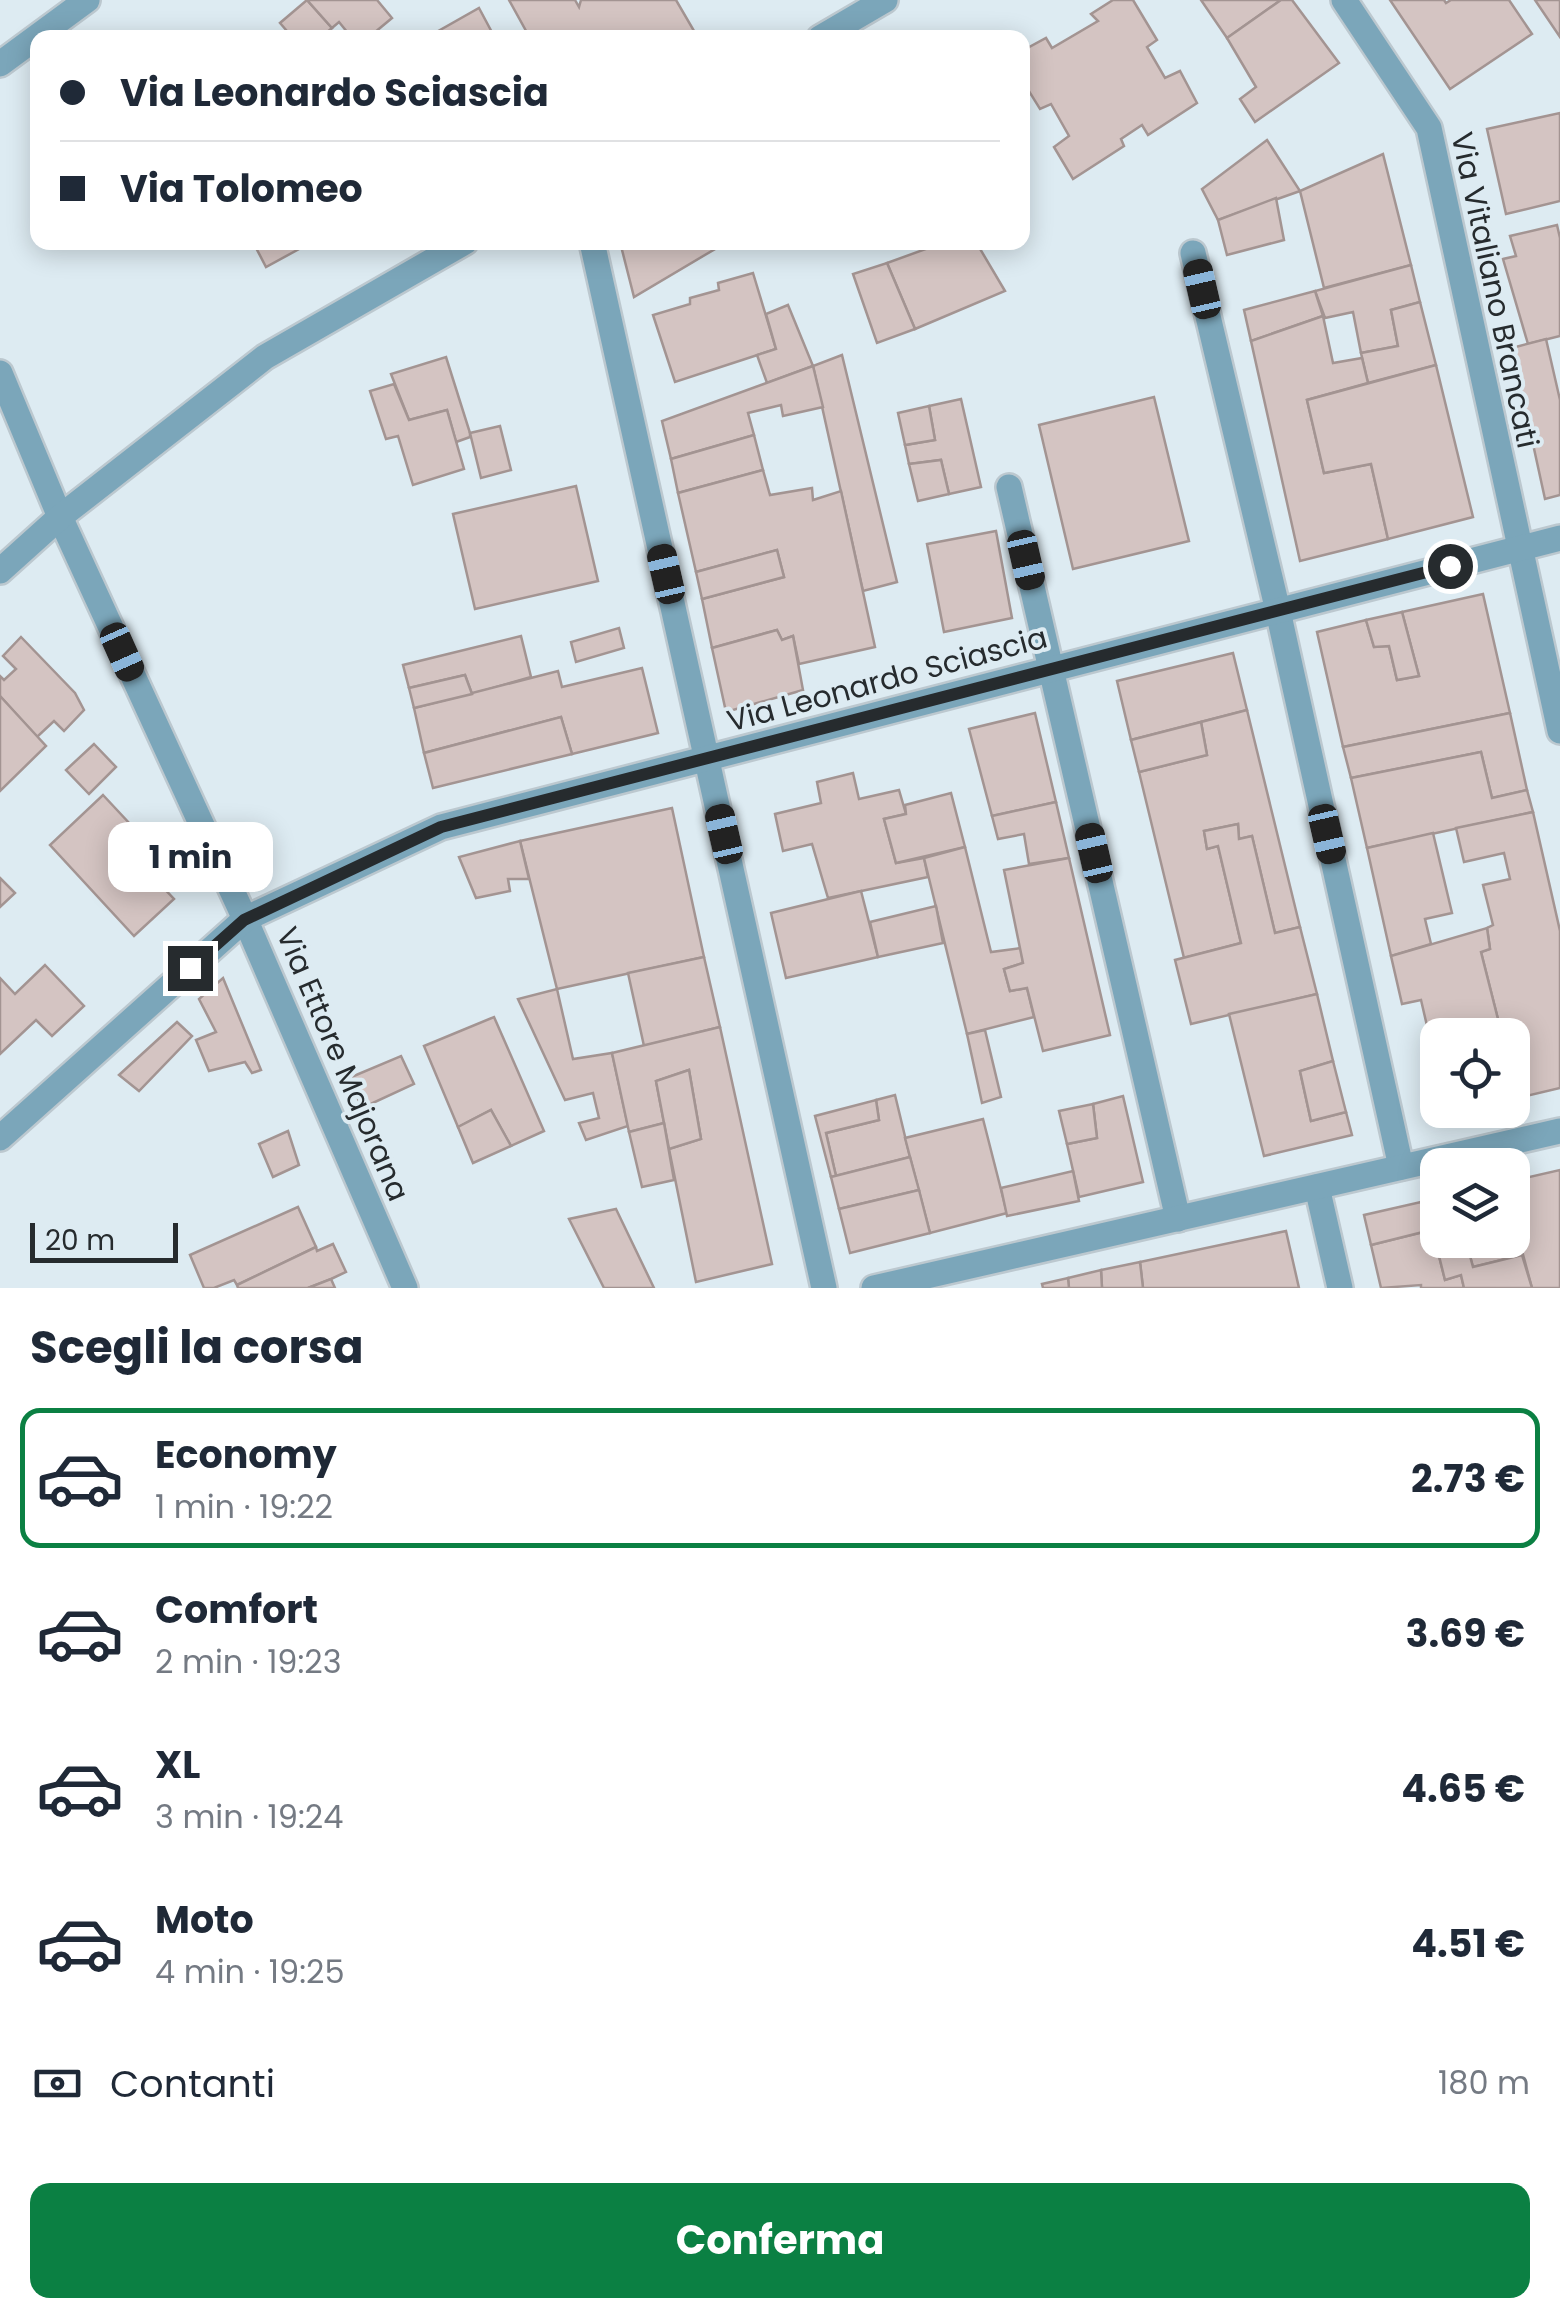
<!DOCTYPE html>
<html lang="it">
<meta charset="utf-8">
<style>
body{margin:0;font-family:Poppins,sans-serif;background:#f6f6f7;color:#1f2937;height:100vh;display:flex;flex-direction:column;font-size:38px;white-space:nowrap}
*{box-sizing:border-box;margin:0}
p{font-size:32px;color:#747a83}
.icon{flex:none;width:55px;height:55px;fill:none;stroke:currentColor;stroke-width:2;stroke-linecap:round;stroke-linejoin:round}
.map{position:relative;height:1288px;overflow:hidden}
.drawer{display:flex;flex-direction:column;background:#fff;flex:1}
.drawer>*{flex:none}
.top-card{position:absolute;left:30px;top:30px;width:1000px;height:220px;border-radius:20px;box-shadow:0 5px 25px #0003;display:grid;align-content:center;height:220px;padding:0 30px;background:#fff}
.tools{position:absolute;left:1420px;top:1018px;display:grid;gap:20px}
.tools a{display:grid;place-items:center;width:110px;height:110px;border-radius:20px;background:#fff;box-shadow:0 5px 25px #0003;font-size:50px}
.scale{position:absolute;left:30px;bottom:25px;width:148px;box-sizing:border-box;padding-left:10px;border:5px solid #262b2e;border-top:0;font-size:28px;line-height:35px;white-space:nowrap;color:#262b2e;-webkit-text-stroke:8px #ddebf2;paint-order:stroke}
.end{position:absolute;width:45px;height:45px;margin:-22px;border:12px solid #262b2e;background:#fff;box-shadow:0 0 0 5px #fff}
.from{border-radius:50%}
.bubble{position:absolute;height:70px;border-radius:20px;background:#fff;box-shadow:0 5px 25px #0003;font-size:32px;font-weight:700;line-height:70px;text-align:center}
.car{position:absolute;width:30px;height:60px;margin:-30px -15px;border-radius:12px;box-shadow:0 0 8px 2px #0007;background:linear-gradient(#222 24%,#8ab4d8 0 40%,#222 0 76%,#8ab4d8 0 86%,#222 0)}
.top-card b{display:flex;align-items:center;gap:35px;height:95px;font-size:38px}
.top-card b+b{border-top:2px solid #e0e1e3}
.top-card i{width:25px;height:25px;background:#1f2937}
ul{padding:0;list-style:none}
li{display:flex;align-items:center;gap:30px;height:140px;margin:0 20px 15px;padding:0 10px;border:5px solid transparent;border-radius:20px}
li div{flex:1}
li b{display:block;font-size:38px}
li em{font-style:normal;font-weight:700}
li.on{border-color:#0b8043}
li>.icon{width:90px;height:90px;stroke-width:1.5}
h2{padding:0 30px;font-size:45px;line-height:120px}
.pay{display:flex;align-items:center;gap:25px;height:110px;padding:0 30px;font-size:38px}
.pay p{margin-inline-start:auto}
.cta{display:flex;gap:20px;margin-top:auto;padding:20px 30px}
.cta a{flex:1;height:115px;border-radius:20px;background:#0b8043;color:#fff;font-size:40px;font-weight:700;line-height:115px;text-align:center}
.map>svg:first-child{display:block}
</style>
<div class="map">
<svg width="1560" height="1288" viewBox="0 0 1560 1288">
<rect width="100%" height="100%" fill="#ddebf2"/>
<g fill="#d4c4c2" stroke="#a39492" stroke-width="2.5">
<path d="M307,0L332,28L320,38H293L280,23Z"/>
<path d="M307,0H377L392,18L368,38H352L339,22L332,28Z"/>
<path d="M509,0H575L579,7L581,0H676L697,36L530,38Z"/>
<path d="M1113,0H1133L1157,40L1147,47L1165,78L1180,71L1197,103L1148,135L1142,125L1121,139L1124,146L1073,179L1054,147L1069,136L1051,104L1040,109L1022,80V51L1046,38L1052,48L1098,21L1091,14Z"/>
<path d="M1201,0H1281L1227,38Z"/>
<path d="M1281,0H1292L1339,63L1255,122L1240,99L1256,87L1227,38Z"/>
<path d="M1390,0H1444L1446,3L1451,0H1509L1532,34L1450,89Z"/>
<path d="M1535,0H1560V37Z"/>
<path d="M479,8L495,38H426Z"/>
<path d="M1560,113V201L1506,214L1487,129Z"/>
<path d="M1267,140L1300,191L1218,220L1202,189Z"/>
<path d="M1383,154L1411,265L1324,288L1300,191Z"/>
<path d="M1276,198L1284,240L1227,255L1218,220Z"/>
<path d="M1557,225L1560,238V336L1528,344L1503,259L1516,256L1510,236Z"/>
<path d="M253,242H312L266,267Z"/>
<path d="M620,242H714L715,249L634,297Z"/>
<path d="M945,242H976L1005,291L915,329L887,263Z"/>
<path d="M887,263L915,329L877,343L853,274Z"/>
<path d="M1411,265L1420,302L1391,310L1398,346L1361,353L1353,312L1325,318L1315,291Z"/>
<path d="M753,273L776,349L675,382L653,315L690,304V298L719,290L718,283Z"/>
<path d="M1315,291L1323,316L1251,341L1244,310Z"/>
<path d="M1420,302L1436,365L1368,383L1361,353L1398,346L1391,310Z"/>
<path d="M788,305L813,366L767,383L757,355L776,349L766,314Z"/>
<path d="M1323,316L1333,363L1362,358L1368,383L1307,400L1324,473L1371,464L1388,539L1300,561L1251,341Z"/>
<path d="M1546,339L1560,400V495L1545,499L1512,348Z"/>
<path d="M842,355L897,582L863,591L813,366Z"/>
<path d="M446,357L470,433V437L456,442L447,410L409,420L391,374Z"/>
<path d="M1436,365L1473,517L1388,539L1371,464L1324,473L1307,400Z"/>
<path d="M813,366L823,407L783,416L781,405L748,413L754,435L671,459L662,421Z"/>
<path d="M394,384L409,420L447,410L464,469L413,485L398,436L386,439L370,391Z"/>
<path d="M1154,397L1189,541L1073,569L1039,425Z"/>
<path d="M961,399L981,487L949,494L941,460L909,464L905,445L935,440L929,406Z"/>
<path d="M929,406L935,440L905,445L898,413Z"/>
<path d="M500,426L511,470L481,478L470,433Z"/>
<path d="M754,435L763,470L678,493L671,459Z"/>
<path d="M941,460L949,494L918,501L909,464Z"/>
<path d="M763,470L770,495L812,488L813,500L841,491L875,647L799,664L793,636L782,640L777,630L712,648L702,599L784,577L777,550L696,572L678,493Z"/>
<path d="M576,486L598,581L475,609L453,514Z"/>
<path d="M996,531L1012,618L944,632L927,544Z"/>
<path d="M777,550L784,577L702,599L696,572Z"/>
<path d="M1483,594L1510,713L1343,747L1317,632L1366,620L1374,647L1389,646L1397,680L1419,676L1402,612Z"/>
<path d="M1402,612L1419,676L1397,680L1389,646L1374,647L1366,620Z"/>
<path d="M619,628L624,648L576,662L571,642Z"/>
<path d="M777,630L782,640L793,636L803,690L726,712L712,648Z"/>
<path d="M521,636L531,677L472,694L465,675L409,688L403,665Z"/>
<path d="M21,637L75,693L84,710L64,731L54,721L37,737L0,696V676L4,680L16,669L3,656Z"/>
<path d="M1233,653L1247,710L1131,740L1117,681Z"/>
<path d="M642,668L658,733L572,754L561,717L424,753L414,708L558,671L562,687Z"/>
<path d="M465,675L472,694L414,708L409,688Z"/>
<path d="M0,696L46,746L0,791Z"/>
<path d="M1247,710L1300,927L1275,933L1252,836L1239,839L1238,824L1204,831L1207,849L1218,846L1241,943L1184,958L1139,772L1207,755L1201,722Z"/>
<path d="M1035,713L1056,802L992,816L969,729Z"/>
<path d="M1510,713L1527,790L1492,798L1481,752L1351,778L1343,747Z"/>
<path d="M561,717L572,754L433,788L424,753Z"/>
<path d="M1201,722L1207,755L1139,772L1131,740Z"/>
<path d="M94,744L116,767L89,794L66,770Z"/>
<path d="M1481,752L1492,798L1527,790L1533,812L1367,848L1351,778Z"/>
<path d="M853,773L859,799L899,790L906,814L884,819L896,863L924,858L928,877L828,898L812,844L783,851L775,814L821,803L817,782Z"/>
<path d="M951,793L965,847L896,863L884,819L906,814L905,805Z"/>
<path d="M103,795L172,869L158,882L174,899L134,936L50,845Z"/>
<path d="M1056,802L1069,858L1029,864L1024,834L998,839L992,816Z"/>
<path d="M672,808L704,957L557,989L520,841Z"/>
<path d="M1533,812L1560,931V1088L1518,1098L1512,1077V1035H1502L1481,952L1490,949L1487,928L1493,925L1483,885L1510,879L1504,853L1464,862L1456,828Z"/>
<path d="M1238,824L1239,839L1252,836L1275,933L1300,927L1317,994L1191,1024L1175,960L1241,943L1218,846L1207,849L1204,831Z"/>
<path d="M1433,833L1452,913L1425,919L1431,944L1391,956L1367,848Z"/>
<path d="M520,841L529,879H508L510,891L476,898L459,857Z"/>
<path d="M965,847L991,952L1021,948L1023,963L1004,969L1010,991L1027,988L1034,1017L967,1034L924,858Z"/>
<path d="M1069,858L1110,1035L1043,1051L1027,988L1010,991L1004,969L1023,963L1004,870Z"/>
<path d="M0,878L15,893L0,907Z"/>
<path d="M861,891L878,957L786,978L771,913Z"/>
<path d="M936,906L943,943L878,957L870,922Z"/>
<path d="M1487,928L1490,949L1481,952L1502,1035H1438V1073L1421,1000L1402,1004L1391,956Z"/>
<path d="M704,957L720,1027L644,1046L628,973Z"/>
<path d="M45,965L84,1006L52,1036L36,1020L0,1054V978L15,994Z"/>
<path d="M223,978L261,1070L252,1073L245,1062L209,1071L196,1040L216,1032L199,999Z"/>
<path d="M557,989L573,1059L612,1053L628,1126L586,1140L579,1123L599,1118L593,1093L565,1100L518,999Z"/>
<path d="M1317,994L1333,1061L1300,1071L1311,1121L1346,1112L1352,1135L1264,1156L1229,1014Z"/>
<path d="M494,1017L544,1131L511,1146L491,1110L458,1127L424,1046Z"/>
<path d="M177,1022L192,1036L139,1091L119,1075Z"/>
<path d="M720,1027L772,1264L696,1282L669,1149L701,1139L689,1070L656,1081L664,1123L629,1132L612,1053Z"/>
<path d="M985,1030L1001,1097L982,1103L967,1034Z"/>
<path d="M401,1056L414,1084L362,1108L349,1078Z"/>
<path d="M1333,1061L1346,1112L1311,1121L1300,1071Z"/>
<path d="M689,1070L701,1139L669,1149L656,1081Z"/>
<path d="M895,1095L910,1157L836,1176L826,1133L879,1120L876,1100Z"/>
<path d="M1123,1096L1143,1182L1079,1197L1067,1144L1097,1138L1093,1104Z"/>
<path d="M876,1100L879,1120L826,1133L836,1176L831,1177L815,1116Z"/>
<path d="M1093,1104L1097,1138L1067,1144L1059,1111Z"/>
<path d="M491,1110L511,1146L473,1163L458,1127Z"/>
<path d="M983,1119L1007,1213L930,1233L905,1138Z"/>
<path d="M664,1123L674,1180L642,1187L629,1132Z"/>
<path d="M288,1131L299,1165L273,1177L259,1144Z"/>
<path d="M910,1157L919,1190L839,1209L831,1177Z"/>
<path d="M1560,1170V1288H1532L1512,1214V1181Z"/>
<path d="M1073,1171L1079,1201L1007,1216L1001,1188Z"/>
<path d="M919,1190L930,1233L850,1253L839,1209Z"/>
<path d="M1438,1198V1240H1512V1214L1522,1255L1473,1267L1467,1245L1438,1252L1445,1280L1461,1275L1464,1288H1421V1285L1381,1288L1371,1245L1427,1231L1421,1202Z"/>
<path d="M1421,1202L1427,1231L1371,1245L1364,1215Z"/>
<path d="M298,1207L316,1247L237,1285L234,1280L214,1288H204L190,1255Z"/>
<path d="M616,1209L654,1288H604L569,1219Z"/>
<path d="M1286,1231L1299,1288H1143L1140,1262Z"/>
<path d="M333,1244L346,1272L331,1279L308,1288H238L237,1285L316,1247L317,1251Z"/>
<path d="M1467,1245L1473,1267L1522,1255L1532,1288H1464L1461,1275L1445,1280L1438,1252Z"/>
<path d="M1140,1262L1143,1288H1102L1101,1270Z"/>
<path d="M1101,1270L1102,1288H1069L1068,1278Z"/>
<path d="M1068,1278L1069,1288H1043L1042,1284Z"/>
<path d="M331,1279L335,1288H308Z"/>
</g>
<g fill="none" stroke-linecap="round" stroke-linejoin="round">
<g stroke="#bcc8cf" stroke-width="30">
<g id="street">
<path d="M1344,0L1429,128L1560,731"/>
<path d="M820,38L885,0"/>
<path d="M0,64L87,0"/>
<path d="M592,242L824,1288"/>
<path d="M1193,253L1278,611L1401,1167"/>
<path d="M0,373L60,517L245,919L405,1288"/>
<path d="M1009,487L1178,1219"/>
<path d="M0,571L60,517L265,357L465,242"/>
<path d="M0,1138L245,919L441,827L1560,538"/>
<path d="M1317,1187L1340,1288"/>
<path d="M874,1288L1560,1131"/>
</g>
</g>
<use href="#street" stroke="#7ba6ba" stroke-width="25"/>
</g>
<g fill="none" stroke-linecap="round" stroke-linejoin="round">
<path stroke="#262b2e" stroke-width="12" d="M190,968L244,920L441,827L1450,566"/>
</g>
<g text-anchor="middle" dominant-baseline="central" stroke-width="8" stroke-linejoin="round" paint-order="stroke">
<g font-size="30" fill="#262b2e" stroke="#ddebf2">
<text transform="translate(1495 290) rotate(78)">Via Vitaliano Brancati</text>
<text transform="translate(887 679) rotate(-15)">Via Leonardo Sciascia</text>
<text transform="translate(343 1064) rotate(67)">Via Ettore Majorana</text>
</g>
</g>
</svg>
<div class="tools">
<a><svg class="icon" aria-label="locate" viewBox="0 0 24 24"><circle cx="12" cy="12" r="6"/><path d="M12 2v4M12 18v4M2 12h4M18 12h4"/></svg></a>
<a><svg class="icon" aria-label="layers" viewBox="0 0 24 24"><path d="M12 4l9 5-9 5-9-5zM3 14l9 5 9-5"/></svg></a>
</div>
<div class="scale">20 m</div>
<i class="end from" style="left:1450px;top:566px"></i>
<i class="end" style="left:190px;top:968px"></i>
<div class="bubble" style="left:108px;top:822px;width:165px">1 min</div>
<i class="car" style="left:1202px;top:289px;rotate:347deg"></i>
<i class="car" style="left:1026px;top:560px;rotate:167deg"></i>
<i class="car" style="left:666px;top:574px;rotate:347deg"></i>
<i class="car" style="left:122px;top:652px;rotate:156deg"></i>
<i class="car" style="left:724px;top:834px;rotate:347deg"></i>
<i class="car" style="left:1327px;top:834px;rotate:167deg"></i>
<i class="car" style="left:1094px;top:853px;rotate:347deg"></i>
<div class="top-card">
<b><i class="from"></i>Via Leonardo Sciascia</b>
<b><i></i>Via Tolomeo</b>
</div>
</div>
<section class="drawer">
<h2>Scegli la corsa</h2>
<ul>
<li class="on"><svg class="icon" aria-label="car" viewBox="0 0 24 24"><path d="M5 17H2v-5l4-1 3-4h7l3 4 3 1v5h-3M9 17h6M6 11h13"/><circle cx="7" cy="17" r="2"/><circle cx="17" cy="17" r="2"/></svg><div><b>Economy</b><p>1 min · 19:22</p></div><em>2.73 €</em></li>
<li><svg class="icon" aria-label="car" viewBox="0 0 24 24"><path d="M5 17H2v-5l4-1 3-4h7l3 4 3 1v5h-3M9 17h6M6 11h13"/><circle cx="7" cy="17" r="2"/><circle cx="17" cy="17" r="2"/></svg><div><b>Comfort</b><p>2 min · 19:23</p></div><em>3.69 €</em></li>
<li><svg class="icon" aria-label="car" viewBox="0 0 24 24"><path d="M5 17H2v-5l4-1 3-4h7l3 4 3 1v5h-3M9 17h6M6 11h13"/><circle cx="7" cy="17" r="2"/><circle cx="17" cy="17" r="2"/></svg><div><b>XL</b><p>3 min · 19:24</p></div><em>4.65 €</em></li>
<li><svg class="icon" aria-label="car" viewBox="0 0 24 24"><path d="M5 17H2v-5l4-1 3-4h7l3 4 3 1v5h-3M9 17h6M6 11h13"/><circle cx="7" cy="17" r="2"/><circle cx="17" cy="17" r="2"/></svg><div><b>Moto</b><p>4 min · 19:25</p></div><em>4.51 €</em></li>
</ul>
<div class="pay"><svg class="icon" aria-label="cash" viewBox="0 0 24 24"><path d="M3 7h18v10H3z"/><circle cx="12" cy="12" r="2"/></svg>Contanti<p>180 m</p></div>
<div class="cta"><a>Conferma</a></div>
</section>
